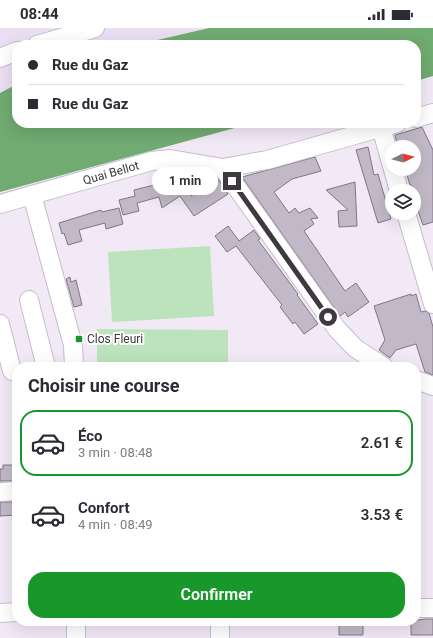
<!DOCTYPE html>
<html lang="fr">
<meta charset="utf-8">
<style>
body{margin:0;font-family:Roboto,sans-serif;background:#f2f2f3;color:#2b2b33;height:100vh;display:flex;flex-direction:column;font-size:15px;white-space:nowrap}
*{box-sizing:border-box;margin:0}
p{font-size:13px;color:#7c7c81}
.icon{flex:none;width:22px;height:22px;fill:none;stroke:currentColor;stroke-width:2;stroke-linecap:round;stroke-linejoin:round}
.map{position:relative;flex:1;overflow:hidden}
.panel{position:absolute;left:12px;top:334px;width:409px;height:264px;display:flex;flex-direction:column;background:#fff;border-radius:16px;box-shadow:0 4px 16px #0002}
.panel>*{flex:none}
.top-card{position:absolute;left:12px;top:12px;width:409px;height:88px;border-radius:16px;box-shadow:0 4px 16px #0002;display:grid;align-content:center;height:88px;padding:0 16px;background:#fff}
.needle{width:26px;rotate:84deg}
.fabs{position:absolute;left:385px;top:112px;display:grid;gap:8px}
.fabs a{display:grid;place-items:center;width:36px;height:36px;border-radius:50%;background:#fff;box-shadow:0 4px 16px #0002;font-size:20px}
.end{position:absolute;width:18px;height:18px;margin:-9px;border:5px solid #3d393f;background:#fff;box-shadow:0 0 0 2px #fff}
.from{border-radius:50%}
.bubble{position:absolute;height:28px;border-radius:14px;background:#fff;box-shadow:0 4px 16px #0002;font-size:13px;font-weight:600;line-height:28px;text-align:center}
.top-card b{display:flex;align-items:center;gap:14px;height:38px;font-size:15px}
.top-card b+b{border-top:1px solid #e1e1e2}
.top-card i{width:10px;height:10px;background:#2b2b33}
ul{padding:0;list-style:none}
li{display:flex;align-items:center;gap:12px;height:66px;margin:0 8px 6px;padding:0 8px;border:2px solid transparent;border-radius:16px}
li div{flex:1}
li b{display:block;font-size:15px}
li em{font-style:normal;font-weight:600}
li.selected{border-color:#18982b}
li>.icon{width:36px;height:36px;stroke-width:1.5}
h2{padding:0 16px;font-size:18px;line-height:48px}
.action{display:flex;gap:8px;margin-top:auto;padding:8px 16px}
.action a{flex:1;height:46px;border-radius:16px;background:#18982b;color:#fff;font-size:16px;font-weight:600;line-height:46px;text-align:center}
.status{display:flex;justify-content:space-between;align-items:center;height:28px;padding:0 20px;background:#fff;direction:ltr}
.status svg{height:11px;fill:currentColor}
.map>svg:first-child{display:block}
</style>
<div class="status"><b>08:44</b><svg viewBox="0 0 49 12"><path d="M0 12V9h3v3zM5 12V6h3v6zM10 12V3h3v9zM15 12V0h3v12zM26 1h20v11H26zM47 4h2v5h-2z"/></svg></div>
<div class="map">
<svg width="433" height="610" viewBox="0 0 433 610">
<rect width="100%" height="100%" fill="#f2e9f7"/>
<path fill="#eadef3" d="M0,0H209L136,17H17V56L0,65Z"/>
<g fill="#bce3bb">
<path d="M210,218L214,288L112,294L108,224Z"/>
<path d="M97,301L228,302V339H97Z"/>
</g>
<g fill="#70ab71">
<path d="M209,0H433V48L416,53V17H136Z"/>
<path d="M17,56V95H253L0,164V65Z"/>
</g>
<g fill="#c1b9c7" stroke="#7f7784">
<path d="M422,99L433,122V194L423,197L417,180H418L414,163L411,157H410L405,141H414V119H398L395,107Z"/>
<path d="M368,119L374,147L378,146L391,191L378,195L356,122Z"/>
<path d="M315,129L321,143L292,151L274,164L289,185L295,180L299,185L310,180L318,190L311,191L314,196L304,203L345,263L356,255L369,274L348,289L345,284L340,288L242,149Z"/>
<path d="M183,144L194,146L191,168L210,154L211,156L218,151L228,166L194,188L180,168L162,180L159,169L137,175L139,183L123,187L119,172L135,168L134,162L183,150Z"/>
<path d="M355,154L357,198L339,199L338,183L348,182L326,162Z"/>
<path d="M119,180L123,196L106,201L105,195L79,202L82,213L68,217L64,205L62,206L59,195L101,182L102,184Z"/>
<path d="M228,198L239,213L254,202L260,211L258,212L298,266L297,267L318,296L304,306L295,294L293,296L280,279L282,277L236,218L227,224L215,208Z"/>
<path d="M70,249L71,254L76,252L82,277L74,279L66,251Z"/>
<path d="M411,266V268L416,266L421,284L425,283L429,285L433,299V347L425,344L416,316L396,322L390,330L379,322L385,312L374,278Z"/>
<path d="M3,437H17V453H0V441H3Z"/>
<path d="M0,474H17V487L0,488Z"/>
<path d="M425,591H433V607H411V593Z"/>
<path d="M363,596V607H339V597Z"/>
</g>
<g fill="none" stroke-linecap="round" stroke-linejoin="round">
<g stroke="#c6bdcc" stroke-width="20">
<g id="minor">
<path d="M37,17L95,0"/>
<path d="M0,30L17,23"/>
<path d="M416,90L433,85"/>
<path d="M381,99L392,138"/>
<path d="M223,140L337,301L355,320L384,339"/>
<path d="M393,141L399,163"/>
<path d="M32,167L73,317L74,339"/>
<path d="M0,176L152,133L170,131L223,140L267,132L397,95"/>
<path d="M406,185L433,276"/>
<path d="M29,272L45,335"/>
<path d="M0,296L12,343"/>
<path d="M416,352L433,358"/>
<path d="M0,464L17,463"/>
<path d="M416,580H433"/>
<path d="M0,585L17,584"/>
<path d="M76,593V610"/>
<path d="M220,593V610"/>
</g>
</g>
<use href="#minor" stroke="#fff" stroke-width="18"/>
</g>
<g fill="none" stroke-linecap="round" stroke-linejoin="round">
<path stroke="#3d393f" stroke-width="5" d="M232,153L328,289"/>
</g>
<rect fill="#18982b" stroke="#fff" stroke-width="1.5" x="75" y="307" width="8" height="8" rx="2"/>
<g text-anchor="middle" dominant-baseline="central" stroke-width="4" stroke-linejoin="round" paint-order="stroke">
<g font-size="12" fill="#3d393f" stroke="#fff">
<text transform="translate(111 145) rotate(-16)">Quai Bellot</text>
</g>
<g font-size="12" fill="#3d393f" stroke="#fff" text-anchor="start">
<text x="87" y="311">Clos Fleuri</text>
</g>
</g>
</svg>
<div class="fabs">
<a><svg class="needle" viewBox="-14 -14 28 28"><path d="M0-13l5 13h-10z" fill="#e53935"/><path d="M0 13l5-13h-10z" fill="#7c7c81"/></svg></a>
<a><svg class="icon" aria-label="layers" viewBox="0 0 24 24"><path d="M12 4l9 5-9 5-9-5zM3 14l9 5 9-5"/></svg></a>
</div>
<i class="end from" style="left:328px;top:289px"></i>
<i class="end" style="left:232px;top:153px"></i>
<div class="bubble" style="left:152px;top:139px;width:66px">1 min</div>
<div class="top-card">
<b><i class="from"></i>Rue du Gaz</b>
<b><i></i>Rue du Gaz</b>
</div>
<section class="panel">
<h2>Choisir une course</h2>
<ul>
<li class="selected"><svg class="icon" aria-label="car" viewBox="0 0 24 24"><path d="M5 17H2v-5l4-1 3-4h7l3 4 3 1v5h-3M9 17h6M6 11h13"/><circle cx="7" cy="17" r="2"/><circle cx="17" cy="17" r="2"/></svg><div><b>Éco</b><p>3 min · 08:48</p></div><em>2.61 €</em></li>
<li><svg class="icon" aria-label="car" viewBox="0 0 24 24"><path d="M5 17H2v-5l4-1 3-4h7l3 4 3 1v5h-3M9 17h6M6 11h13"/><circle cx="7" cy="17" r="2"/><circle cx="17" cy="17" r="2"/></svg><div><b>Confort</b><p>4 min · 08:49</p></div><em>3.53 €</em></li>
</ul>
<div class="action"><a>Confirmer</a></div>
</section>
</div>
